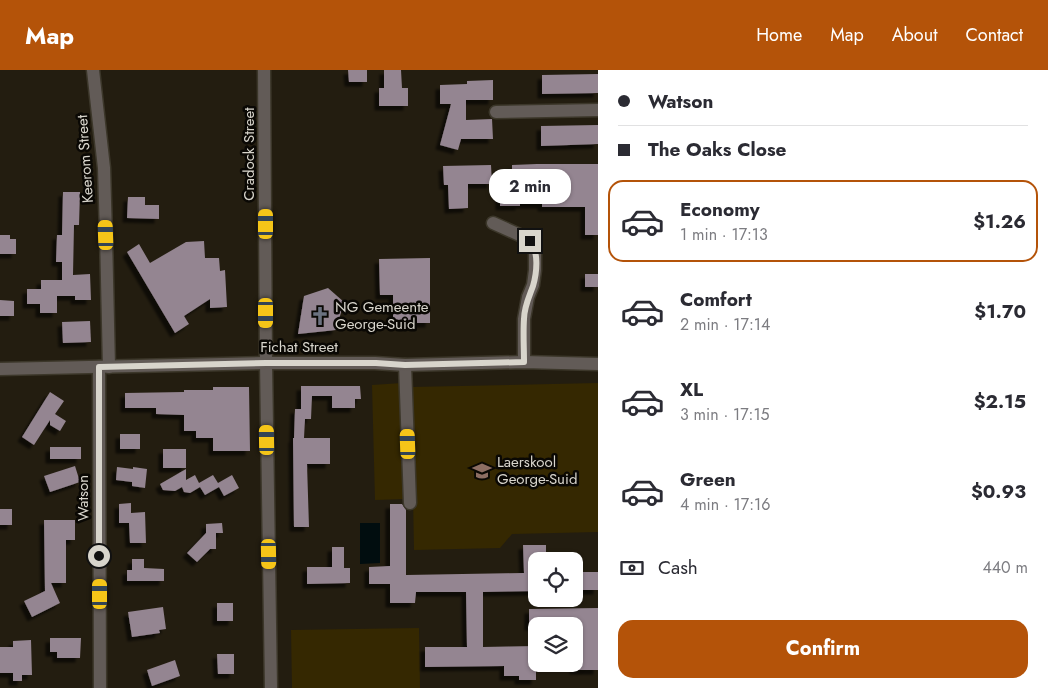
<!DOCTYPE html>
<meta charset="utf-8">
<style>
body{margin:0;font-family:Jost,sans-serif;background:#f2f2f3;color:#2b2b33;height:100vh;display:flex;flex-direction:column;font-size:19px;white-space:nowrap}
*{box-sizing:border-box;margin:0}
p{font-size:16px;color:#7c7c81}
.icon{flex:none;width:28px;height:28px;fill:none;stroke:currentColor;stroke-width:2;stroke-linecap:round;stroke-linejoin:round}
.map{position:relative;flex:1;overflow:hidden}
.side{display:flex;flex-direction:column;background:#fff;width:450px}
.side>*{flex:none}
.hud{display:grid;align-content:center;height:110px;padding:0 20px;background:#fff}
.buttons{position:absolute;left:528px;top:482px;display:grid;gap:10px}
.buttons a{display:grid;place-items:center;width:55px;height:55px;border-radius:10px;background:#fff;box-shadow:0 1px 4px #0004;font-size:25px}
.end{position:absolute;width:22px;height:22px;margin:-11px;border:6px solid #d8d5cc;background:#111;box-shadow:0 0 0 2px #111}
.from{border-radius:50%}
.bubble{position:absolute;height:35px;border-radius:15px;background:#fff;box-shadow:0 1px 4px #0004;font-size:16px;font-weight:700;line-height:35px;text-align:center}
.car{position:absolute;width:15px;height:30px;margin:-15px -8px;border-radius:6px;box-shadow:0 0 4px 1px #0007;background:linear-gradient(#f5c518 24%,#345 0 40%,#f5c518 0 76%,#345 0 86%,#f5c518 0)}
.hud b{display:flex;align-items:center;gap:18px;height:48px;font-size:19px}
.hud b+b{border-top:1px solid #e1e1e2}
.hud i{width:12px;height:12px;background:#2b2b33}
ul{padding:0;list-style:none}
li{display:flex;align-items:center;gap:15px;height:82px;margin:0 10px 8px;padding:0 10px;border:2px solid transparent;border-radius:15px}
li div{flex:1}
li b{display:block;font-size:19px}
li em{font-style:normal;font-weight:700}
li.current{border-color:#b45309}
li>.icon{width:45px;height:45px;stroke-width:1.5}
.pay{display:flex;align-items:center;gap:12px;height:55px;padding:0 20px;font-size:19px}
.pay p{margin-inline-start:auto}
.primary-button{display:flex;gap:10px;margin-top:auto;padding:10px 20px}
.primary-button a{flex:1;height:58px;border-radius:15px;background:#b45309;color:#fff;font-size:20px;font-weight:700;line-height:58px;text-align:center}
header{display:flex;align-items:center;gap:30px;box-sizing:border-box;height:70px;padding:0 25px;background:#b45309;color:#fff}
header strong{font-size:24px}
nav{display:flex;gap:28px;margin-inline-start:auto;font-size:18px}
main{display:flex;flex:1;min-height:0}
.map>svg:first-child{display:block}
</style>
<header>
<strong>Map</strong>
<nav><a>Home</a><a>Map</a><a>About</a><a>Contact</a></nav>
</header>
<main>
<div class="map">
<svg width="598" height="618" viewBox="0 0 598 618">
<defs>
<filter id="shadow"><feDropShadow dx="-4.5" dy="4.5" stdDeviation="1" flood-color="#0009"/></filter>
</defs>
<rect width="100%" height="100%" fill="#231d10"/>
<g fill="#352801">
<path d="M402,313L406,429L375,430L372,315Z"/>
<path d="M598,313V462L512,464L500,478L414,480L411,317Z"/>
<path d="M419,558L420,618H292L291,560Z"/>
</g>
<path fill="#010d0f" d="M360,453H380V493L360,494Z"/>
<g fill="#948591" filter="url(#shadow)">
<path d="M348,0H367V12H349Z"/>
<path d="M384,0H401L402,18H408V36H379V18H384Z"/>
<path d="M598,4V23L542,24V5Z"/>
<path d="M493,10V30H466V50L492,49L493,69H461L458,80L440,75L451,34H440V15L467,14V11Z"/>
<path d="M598,55V74L541,76V56Z"/>
<path d="M537,94H598V165H585V137H542V134H520V136H500V124H512V95Z"/>
<path d="M491,95L492,114H468V138L449,139L448,115H444L443,96Z"/>
<path d="M63,122H80L79,155H74L73,205L90,204L91,230H75V226H57V243H40V234H27V219H41V210H62V192H56L57,165H62Z"/>
<path d="M128,127H145V135H159V149L127,148Z"/>
<path d="M0,165H10V169H16V184H0Z"/>
<path d="M204,171L205,188H219L220,201L225,200L227,237L210,238V229L184,246L189,254L175,263L127,182L139,174L150,193L186,172Z"/>
<path d="M430,188V253H393V225H380L379,189Z"/>
<rect x="585" y="204" width="13" height="13"/>
<path d="M328,218L344,232L336,260L298,264L304,226Z"/>
<path d="M0,230L14,231V246H0Z"/>
<path d="M90,251L91,272L63,273L62,252Z"/>
<path d="M301,316H360L361,329H355V338H332V326H312L311,349H305L304,368H330V394H307L309,457H294L293,368H294L295,339H301Z"/>
<path d="M213,317H249L250,381H213V368H196V361H184V345L156,344V338H125V323L184,322V320H213Z"/>
<path d="M50,322L64,331L55,344L66,351L60,361L50,355V350L34,375L22,367Z"/>
<rect x="120" y="364" width="20" height="15"/>
<rect x="50" y="377" width="31" height="12"/>
<rect x="163" y="379" width="23" height="19"/>
<path d="M75,396L80,412L50,422L44,406Z"/>
<path d="M117,397L133,399V397L147,399L145,418L132,416V412L116,410Z"/>
<path d="M186,399V410L195,405L199,413L213,405L218,413L232,405L239,418L224,426L219,417L205,425L200,417L190,423L184,422L182,417L175,421L163,420L160,414Z"/>
<path d="M131,433V443L145,442L146,473H130L129,453H119V434Z"/>
<path d="M390,434H402L406,440V505L524,503L523,475H546V491H536V521L483,522V577L536,576V610H519V606H504V596L425,597V577H467L466,522H416L415,533H390V514H369V497L390,496Z"/>
<rect x="0" y="439" width="12" height="16"/>
<path d="M44,450H75V470H66V513H51L60,533L32,547L24,531L45,521Z"/>
<path d="M222,453L223,463H216V479H210L197,492L187,483L206,463V454Z"/>
<path d="M332,477H344V498H350V513L307,514V497H332Z"/>
<path d="M132,489H144V498L164,499V511H127V500H132Z"/>
<rect x="574" y="502" width="24" height="18"/>
<rect x="217" y="533" width="16" height="18"/>
<path d="M163,537L166,559L159,560L160,563L132,567L128,542Z"/>
<path d="M598,538V600H574V556H529V539Z"/>
<path d="M50,568H81L80,588H57V582H50Z"/>
<path d="M31,570L32,605H22V611H13V603H0V577H13V571Z"/>
<path d="M217,584H234V604H218Z"/>
<path d="M175,590L180,606L152,616L147,600Z"/>
</g>
<g fill="none" stroke-linecap="round" stroke-linejoin="round">
<g stroke="#3c372a" stroke-width="15">
<g id="minor">
<path d="M93,0L104,98L106,165L109,297"/>
<path d="M264,0L266,293L271,618"/>
<path d="M496,42L598,40"/>
<path d="M493,153L524,167L530,171L535,179V200L533,215L528,227L524,249V292"/>
<path d="M405,295L410,433"/>
<path d="M99,297L100,618"/>
<path d="M0,299L266,293H375L405,295L524,292L598,294"/>
</g>
</g>
<use href="#minor" stroke="#625b57" stroke-width="12"/>
</g>
<g fill="none" stroke-linecap="round" stroke-linejoin="round">
<path stroke="#d8d5cc" stroke-width="6" d="M99,486V297L266,293H376L405,295L524,292C524,278 523,263 524,249C524,237 529,227 533,216C537,202 539,182 530,171"/>
</g>
<defs>
<g id="church-bare" transform="scale(1.5)"><path d="M-1.2-6h2.4v3.5h3.3v2.4h-3.3V6h-2.4V-.1h-3.3v-2.4h3.3Z" fill="#6b7280" stroke="#0a0804" stroke-width="2.5" paint-order="stroke"/></g>
<g id="school-bare" transform="scale(1.5)"><path d="M0-5L7-2L0 1L-7-2ZM-4 1L0 2.5L4 1V4Q0 6-4 4Z" fill="#8d6e63" stroke="#0a0804" stroke-width="2.5" paint-order="stroke"/></g>
</defs>
<g fill-rule="evenodd">
<use href="#church-bare" x="320" y="246"/>
<use href="#school-bare" x="482" y="401"/>
</g>
<g text-anchor="middle" dominant-baseline="central" stroke-width="5" stroke-linejoin="round" paint-order="stroke">
<g font-size="15" fill="#d8d5cc" stroke="#0a0804">
<text transform="translate(249 84) rotate(-90)">Cradock Street</text>
<text transform="translate(85 89) rotate(-94)">Keerom Street</text>
<text x="299" y="277">Fichat Street</text>
<text transform="translate(83 428) rotate(-90)">Watson</text>
</g>
<g font-size="15" fill="#d8d5cc" stroke="#0a0804" text-anchor="start">
<text x="335" y="237">NG Gemeente<tspan x="335" dy="17">George-Suid</tspan></text>
<text x="497" y="392">Laerskool<tspan x="497" dy="17">George-Suid</tspan></text>
</g>
</g>
</svg>
<div class="buttons">
<a><svg class="icon" aria-label="locate" viewBox="0 0 24 24"><circle cx="12" cy="12" r="6"/><path d="M12 2v4M12 18v4M2 12h4M18 12h4"/></svg></a>
<a><svg class="icon" aria-label="layers" viewBox="0 0 24 24"><path d="M12 4l9 5-9 5-9-5zM3 14l9 5 9-5"/></svg></a>
</div>
<i class="end from" style="left:99px;top:486px"></i>
<i class="end" style="left:530px;top:171px"></i>
<div class="bubble" style="left:489px;top:99px;width:82px">2 min</div>
<i class="car" style="left:266px;top:154px;rotate:0deg"></i>
<i class="car" style="left:106px;top:165px;rotate:358deg"></i>
<i class="car" style="left:266px;top:243px;rotate:180deg"></i>
<i class="car" style="left:267px;top:370px;rotate:359deg"></i>
<i class="car" style="left:408px;top:374px;rotate:358deg"></i>
<i class="car" style="left:269px;top:484px;rotate:179deg"></i>
<i class="car" style="left:100px;top:524px;rotate:0deg"></i>
</div>
<section class="side">
<div class="hud">
<b><i class="from"></i>Watson</b>
<b><i></i>The Oaks Close</b>
</div>
<ul>
<li class="current"><svg class="icon" aria-label="car" viewBox="0 0 24 24"><path d="M5 17H2v-5l4-1 3-4h7l3 4 3 1v5h-3M9 17h6M6 11h13"/><circle cx="7" cy="17" r="2"/><circle cx="17" cy="17" r="2"/></svg><div><b>Economy</b><p>1 min · 17:13</p></div><em>$1.26</em></li>
<li><svg class="icon" aria-label="car" viewBox="0 0 24 24"><path d="M5 17H2v-5l4-1 3-4h7l3 4 3 1v5h-3M9 17h6M6 11h13"/><circle cx="7" cy="17" r="2"/><circle cx="17" cy="17" r="2"/></svg><div><b>Comfort</b><p>2 min · 17:14</p></div><em>$1.70</em></li>
<li><svg class="icon" aria-label="car" viewBox="0 0 24 24"><path d="M5 17H2v-5l4-1 3-4h7l3 4 3 1v5h-3M9 17h6M6 11h13"/><circle cx="7" cy="17" r="2"/><circle cx="17" cy="17" r="2"/></svg><div><b>XL</b><p>3 min · 17:15</p></div><em>$2.15</em></li>
<li><svg class="icon" aria-label="car" viewBox="0 0 24 24"><path d="M5 17H2v-5l4-1 3-4h7l3 4 3 1v5h-3M9 17h6M6 11h13"/><circle cx="7" cy="17" r="2"/><circle cx="17" cy="17" r="2"/></svg><div><b>Green</b><p>4 min · 17:16</p></div><em>$0.93</em></li>
</ul>
<div class="pay"><svg class="icon" aria-label="cash" viewBox="0 0 24 24"><path d="M3 7h18v10H3z"/><circle cx="12" cy="12" r="2"/></svg>Cash<p>440 m</p></div>
<div class="primary-button"><a>Confirm</a></div>
</section>
</main>
